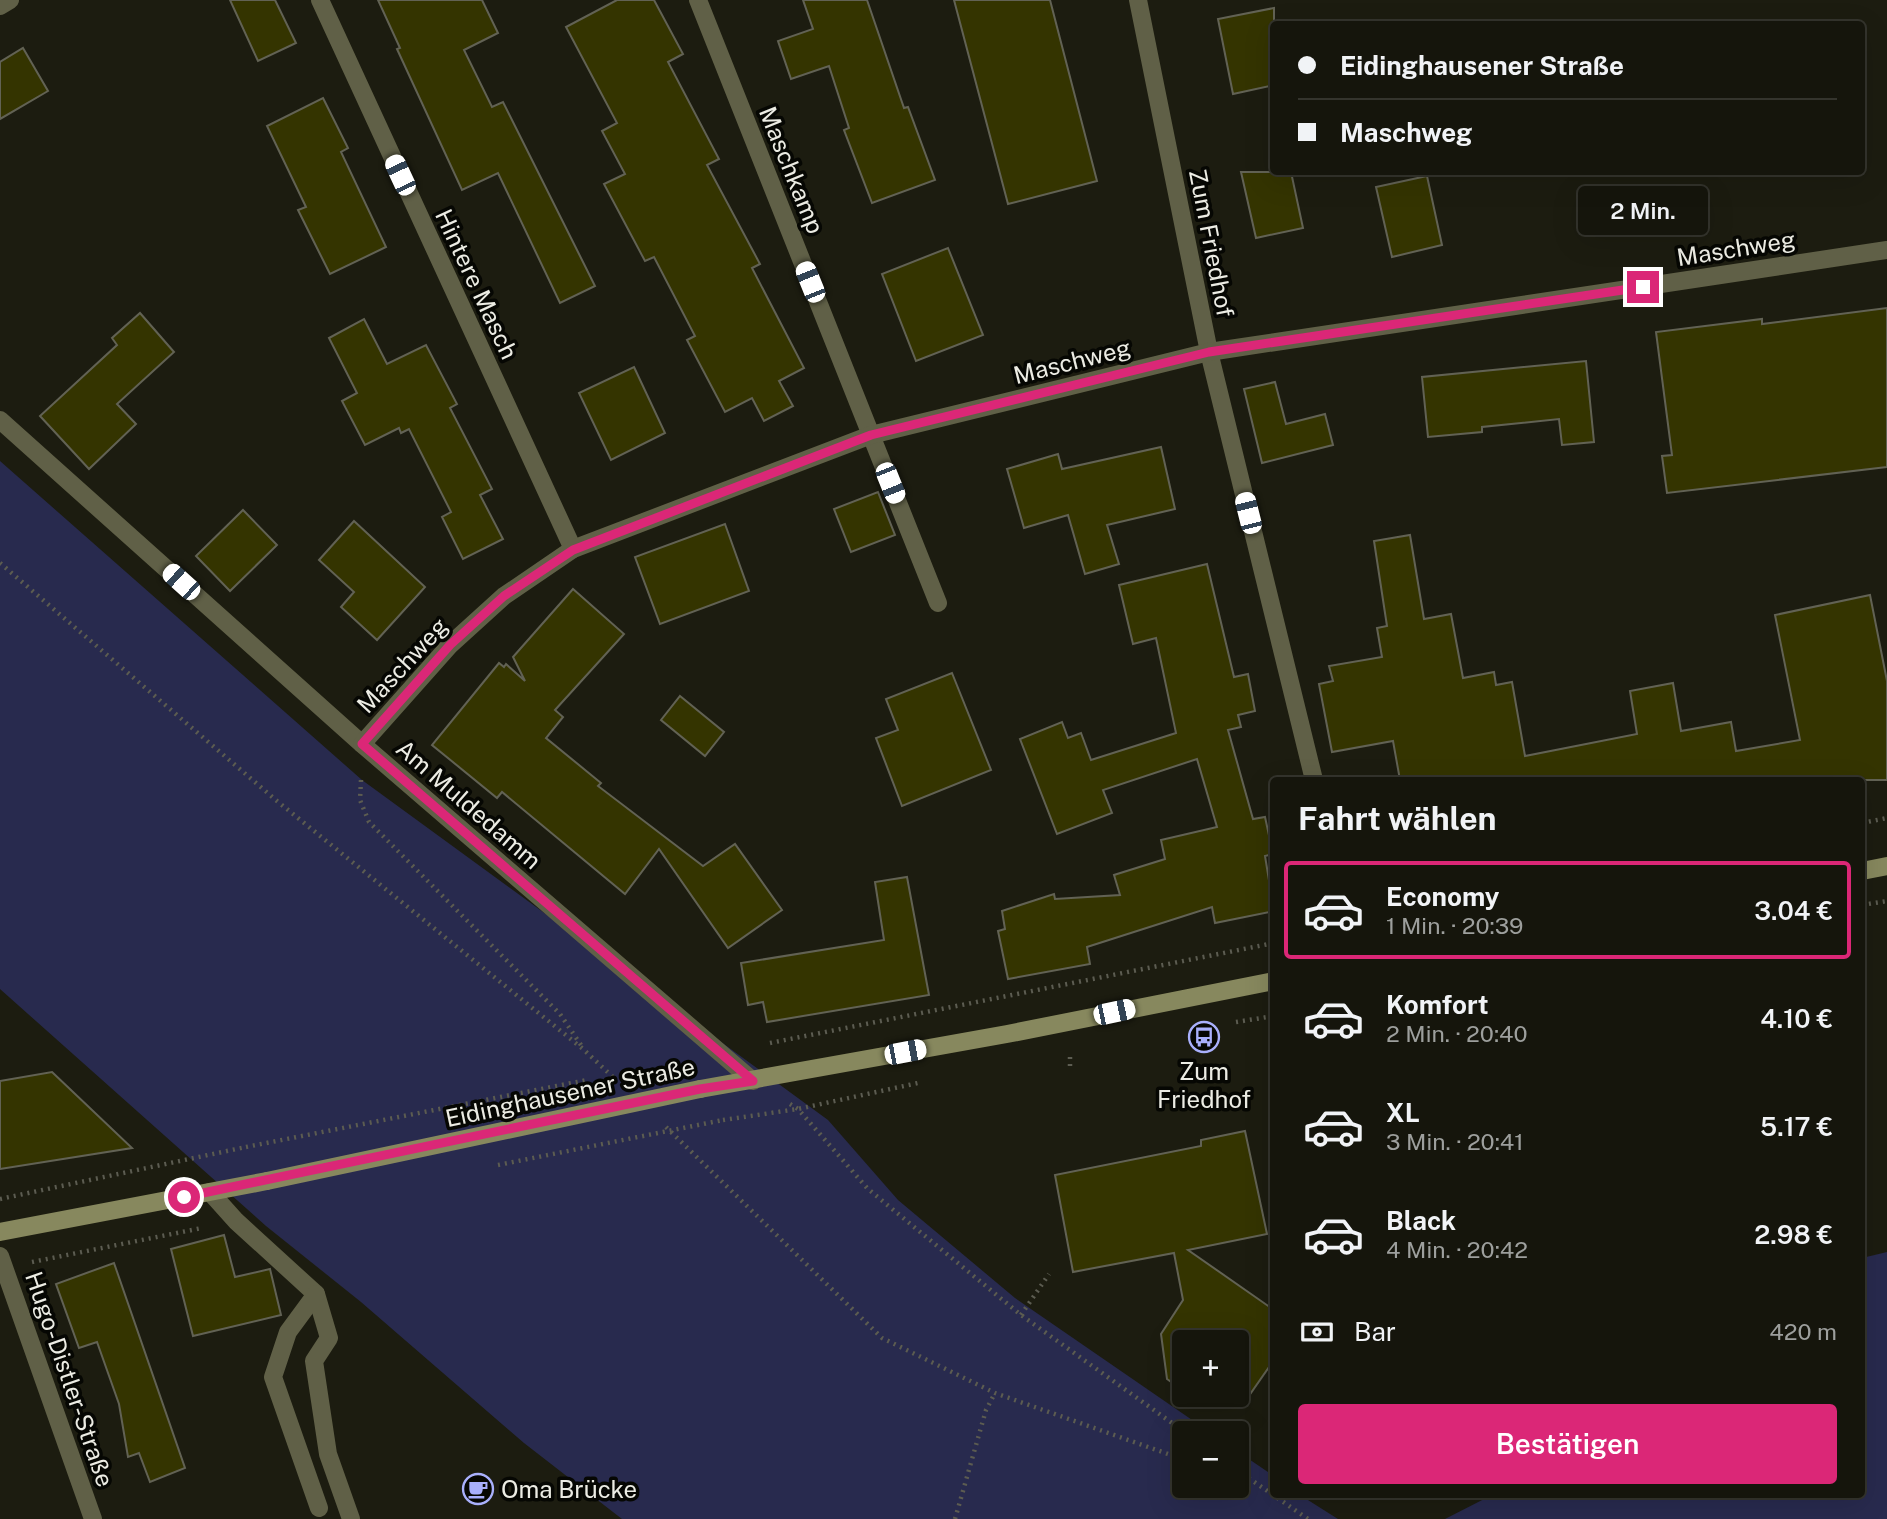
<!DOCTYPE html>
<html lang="de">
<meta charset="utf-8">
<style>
body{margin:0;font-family:"Public Sans",sans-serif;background:#22221a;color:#f1f3f6;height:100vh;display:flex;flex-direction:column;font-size:26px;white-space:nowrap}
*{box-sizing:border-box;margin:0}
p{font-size:23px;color:#9d9f9d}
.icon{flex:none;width:38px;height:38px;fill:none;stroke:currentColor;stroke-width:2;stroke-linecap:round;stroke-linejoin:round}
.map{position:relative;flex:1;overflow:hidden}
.drawer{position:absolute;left:1270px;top:777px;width:595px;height:721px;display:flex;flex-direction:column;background:#15150c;border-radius:7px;box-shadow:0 7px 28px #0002,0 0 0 2px #34342d}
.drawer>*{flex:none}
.hud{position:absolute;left:1270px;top:21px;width:595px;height:154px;border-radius:7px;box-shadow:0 7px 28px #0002,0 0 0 2px #34342d;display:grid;align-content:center;height:154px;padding:0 28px;background:#15150c}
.tools{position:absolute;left:1172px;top:1330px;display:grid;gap:14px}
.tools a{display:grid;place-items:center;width:77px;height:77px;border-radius:7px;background:#15150c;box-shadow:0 7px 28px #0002,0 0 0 2px #34342d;font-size:35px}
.end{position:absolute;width:32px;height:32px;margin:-16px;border:9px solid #db2777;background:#fff;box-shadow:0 0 0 4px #fff}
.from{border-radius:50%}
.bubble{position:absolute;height:49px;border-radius:7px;background:#15150c;box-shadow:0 7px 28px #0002,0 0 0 2px #34342d;font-size:23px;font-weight:600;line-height:49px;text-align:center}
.car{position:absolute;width:21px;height:42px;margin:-21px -10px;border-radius:9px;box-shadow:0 0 5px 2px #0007;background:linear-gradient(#fff 24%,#345 0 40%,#fff 0 76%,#345 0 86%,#fff 0)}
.hud b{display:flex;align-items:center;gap:24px;height:66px;font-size:26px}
.hud b+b{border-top:2px solid #34342d}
.hud i{width:18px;height:18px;background:#f1f3f6}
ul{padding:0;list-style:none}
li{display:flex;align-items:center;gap:21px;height:98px;margin:0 14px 10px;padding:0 14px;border:4px solid transparent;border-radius:7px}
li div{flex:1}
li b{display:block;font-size:26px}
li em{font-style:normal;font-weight:600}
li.on{border-color:#db2777}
li>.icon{width:63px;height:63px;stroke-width:1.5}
h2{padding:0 28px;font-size:32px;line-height:84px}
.pay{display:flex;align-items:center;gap:18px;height:77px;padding:0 28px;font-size:26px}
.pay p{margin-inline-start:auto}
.action{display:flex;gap:14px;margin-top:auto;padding:14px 28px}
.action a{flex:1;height:80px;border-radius:7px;background:#db2777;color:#fff;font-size:28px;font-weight:600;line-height:80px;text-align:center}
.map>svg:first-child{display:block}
</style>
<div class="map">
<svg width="1887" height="1519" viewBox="0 0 1887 1519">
<rect width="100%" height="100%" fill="#1c1c10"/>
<g fill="#282a4e">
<path d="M0,461L362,780L828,1120L898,1200L1015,1298L1211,1433H1185V1486H1237V1451L1274,1476V1494L1300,1495L1338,1519H622L524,1443L361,1302L266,1226L0,989Z"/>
<path d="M1887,1252V1519H1445L1492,1495L1862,1494V1258Z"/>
</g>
<g fill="#343400" stroke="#626254" stroke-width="2">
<path d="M230,0H275L296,43L258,61Z"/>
<path d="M378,0H482L498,33L464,50L492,107L503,102L595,286L560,303L498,173L462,190L397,49L400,48Z"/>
<path d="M617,0H654L683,54L668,62L719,159L707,165L760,264L752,268L804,368L779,381L793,406L764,421L752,398L725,412L687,340L695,336L654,257L645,261L604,184L625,174L602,131L617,123L566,27Z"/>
<path d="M803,0H867L904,108L908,107L935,180L872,203L844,130L849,128L829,66L791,79L778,41L813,29Z"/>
<path d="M954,0H1050L1097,181L1008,204Z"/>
<path d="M1274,8V85L1233,94L1218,19Z"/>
<path d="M23,48L48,91L0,119V62Z"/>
<path d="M323,98L348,148L341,152L386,247L330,274L298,210L306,207L267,126Z"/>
<path d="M1241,172H1291L1303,228L1256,238Z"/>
<path d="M1427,176L1442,245L1392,257L1376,187Z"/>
<path d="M948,248L983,335L916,361L882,274Z"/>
<path d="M1887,308V467L1667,493L1662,456L1672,455L1656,332L1762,319V324Z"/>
<path d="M140,313L174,352L117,404L136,424L89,469L40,416L117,345L112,338Z"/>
<path d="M364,319L387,364L426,345L457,404L450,408L492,489L480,495L503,539L463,559L442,517L451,512L409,429L401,433L399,428L365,445L342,401L357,393L329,338Z"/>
<path d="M1586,361L1594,442L1562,445L1559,419L1482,427V432L1428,437L1422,377Z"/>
<path d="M634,367L665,433L611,460L579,393Z"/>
<path d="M1275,382L1286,424L1325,414L1333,445L1262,463L1244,389Z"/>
<path d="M1161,447L1175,509L1107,525L1119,564L1085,574L1068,515L1024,528L1007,469L1058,454L1062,469Z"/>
<path d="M878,492L895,535L851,552L834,509Z"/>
<path d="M243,510L277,545L230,591L196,556Z"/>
<path d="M354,521L425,587L377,640L341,607L354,592L319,560Z"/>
<path d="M725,524L749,591L660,624L635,557Z"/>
<path d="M1410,535L1424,619L1451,614L1463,678L1494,672L1496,685L1512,682L1525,756L1637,734L1630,691L1673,683L1681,731L1731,722L1736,751L1800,740L1775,615L1870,595L1887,681V780H1400L1393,741L1332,752L1319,684L1333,681L1329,666L1382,657L1377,628L1387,626L1374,541Z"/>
<path d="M1207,564L1234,677L1248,674L1255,711L1238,715L1241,727L1228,730L1253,819L1265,817L1273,854L1265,856L1274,911L1215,923L1212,907L1087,947L1090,964L1008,979L998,931L1005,929L1002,911L1054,894L1055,899L1120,895L1114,875L1165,859L1161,840L1217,827L1197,759L1103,790L1112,813L1057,834L1020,739L1062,722L1068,738L1081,733L1091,760L1176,733L1156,638L1133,644L1119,585Z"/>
<path d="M573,589L624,634L555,710L563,717L546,738L601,783L598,786L703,866L735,844L782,910L728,948L659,849L625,894L502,792L497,798L432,745L499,663L504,667L506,664L525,681L513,657Z"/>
<path d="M952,673L991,770L902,806L876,738L898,730L886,699Z"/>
<path d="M680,696L724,732L705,756L661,720Z"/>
<path d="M907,877L929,995L767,1022L763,1002L748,1005L741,963L884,940L875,882Z"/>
<path d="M52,1072L132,1148L0,1169V1081Z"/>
<path d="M1245,1131L1267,1234L1188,1250L1274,1310V1360L1246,1400L1202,1406L1188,1395H1237V1342H1185V1392L1167,1379L1161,1334L1183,1300L1174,1253L1073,1272L1055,1175L1201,1146V1140Z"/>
<path d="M224,1235L235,1277L270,1269L281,1315L193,1336L171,1249Z"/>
<path d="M114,1263L185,1468L150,1482L139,1453L128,1457L119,1404L97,1342L79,1348L56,1284Z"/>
</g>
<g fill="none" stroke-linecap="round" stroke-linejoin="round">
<g stroke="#5c5c51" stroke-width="4.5" stroke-dasharray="2 5" stroke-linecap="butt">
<path d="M0,563L277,801L583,1049L614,1078"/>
<path d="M361,780L360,800L369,822L560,1014L581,1045"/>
<path d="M1862,823L1887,818"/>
<path d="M1862,905L1887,901"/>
<path d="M1236,1022L1274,1016"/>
<path d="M770,1043L1274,943"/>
<path d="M1070,1066V1052"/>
<path d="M790,1104L798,1109L868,1189L1021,1315L1186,1433"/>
<path d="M723,1120L798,1109L918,1083"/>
<path d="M666,1127L882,1338L995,1393L1185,1460"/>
<path d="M0,1199L246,1147"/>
<path d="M32,1262L202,1228"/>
<path d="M1021,1315L1049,1274"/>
<path d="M1237,1470L1308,1519"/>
<path d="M955,1519L986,1410L995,1393"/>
</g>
<g stroke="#606047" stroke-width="18">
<path d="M871,435L938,603"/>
<path d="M210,1192L236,1221L316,1294L329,1338L314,1361L328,1454L351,1519"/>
<path d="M316,1294L288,1332L273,1377L319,1508"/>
</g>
<g stroke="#606047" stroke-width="18">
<path d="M320,0L573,549"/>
<path d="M698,0L871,435"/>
<path d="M1138,0L1209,352L1314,780"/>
<path d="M0,6L10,0"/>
<path d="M0,420L362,744L753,1081"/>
<path d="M362,744L450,645L504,596L573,549L871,435L1209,352L1887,250"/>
<path d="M0,1256L93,1519"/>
</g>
<g stroke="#87885e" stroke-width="18">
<path d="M1862,871L1887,866"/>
<path d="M700,1089L1007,1034L1274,981"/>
<path d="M0,1232L267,1181"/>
</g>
<g stroke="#5c5c51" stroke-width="4.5" stroke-dasharray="2 5" stroke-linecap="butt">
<path d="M246,1147L587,1080"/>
<path d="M498,1165L723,1120"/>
</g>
<path stroke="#87885e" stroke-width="18" d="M267,1181L700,1089"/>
</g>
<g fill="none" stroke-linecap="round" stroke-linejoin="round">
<path stroke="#db2777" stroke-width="9" d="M184,1197L700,1089L753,1081L362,744L450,645L504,596L573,550L871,435L1209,352L1643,287"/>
</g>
<defs>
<g id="bus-ring" transform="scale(1.575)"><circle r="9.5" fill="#060703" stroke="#a9b0fc" stroke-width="1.5"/><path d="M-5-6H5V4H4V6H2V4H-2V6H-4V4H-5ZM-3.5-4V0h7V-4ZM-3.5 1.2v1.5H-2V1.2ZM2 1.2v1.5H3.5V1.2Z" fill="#a9b0fc"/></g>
<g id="cafe-ring" transform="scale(1.575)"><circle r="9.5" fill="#060703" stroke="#a9b0fc" stroke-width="1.5"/><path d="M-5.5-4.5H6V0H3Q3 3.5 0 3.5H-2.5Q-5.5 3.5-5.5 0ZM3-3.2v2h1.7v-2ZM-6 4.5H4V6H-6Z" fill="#a9b0fc"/></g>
</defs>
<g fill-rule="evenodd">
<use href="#bus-ring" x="1204" y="1037"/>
<use href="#cafe-ring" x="478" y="1489"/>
</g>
<g text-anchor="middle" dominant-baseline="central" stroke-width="7" stroke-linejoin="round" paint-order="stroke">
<g font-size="24" fill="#ecece4" stroke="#060703">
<text transform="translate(792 170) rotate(68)">Maschkamp</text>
<text transform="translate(1212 243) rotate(79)">Zum Friedhof</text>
<text transform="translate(1736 248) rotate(-9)">Maschweg</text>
<text transform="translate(477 284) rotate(65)">Hintere Masch</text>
<text transform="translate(1072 361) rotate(-14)">Maschweg</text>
<text transform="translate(402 665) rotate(-47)">Maschweg</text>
<text transform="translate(469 804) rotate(41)">Am Muldedamm</text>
<text transform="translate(570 1092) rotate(-12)">Eidinghausener Straße</text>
<text transform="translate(70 1379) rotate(71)">Hugo-Distler-Straße</text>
</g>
<g font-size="24" fill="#ecece4" stroke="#060703">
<text x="1204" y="1071">Zum<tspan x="1204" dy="28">Friedhof</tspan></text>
<text x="501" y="1489" text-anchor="start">Oma Brücke</text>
</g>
</g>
</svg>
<div class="tools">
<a>+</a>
<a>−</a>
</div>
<i class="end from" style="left:184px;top:1197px"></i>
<i class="end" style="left:1643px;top:287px"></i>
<div class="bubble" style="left:1578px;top:186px;width:130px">2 Min.</div>
<i class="car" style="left:400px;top:175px;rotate:335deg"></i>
<i class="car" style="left:810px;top:282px;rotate:338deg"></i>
<i class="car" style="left:890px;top:483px;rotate:158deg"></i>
<i class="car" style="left:1248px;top:513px;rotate:346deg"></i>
<i class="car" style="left:181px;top:582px;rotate:312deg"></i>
<i class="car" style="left:1114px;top:1012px;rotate:78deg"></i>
<i class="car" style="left:905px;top:1052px;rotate:79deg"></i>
<div class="hud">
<b><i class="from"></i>Eidinghausener Straße</b>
<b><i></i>Maschweg</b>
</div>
<section class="drawer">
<h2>Fahrt wählen</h2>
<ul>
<li class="on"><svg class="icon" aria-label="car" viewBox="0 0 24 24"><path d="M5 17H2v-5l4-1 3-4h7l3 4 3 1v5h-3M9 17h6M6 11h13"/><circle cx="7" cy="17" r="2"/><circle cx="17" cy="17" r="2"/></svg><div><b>Economy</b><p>1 Min. · 20:39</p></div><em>3.04 €</em></li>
<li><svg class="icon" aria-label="car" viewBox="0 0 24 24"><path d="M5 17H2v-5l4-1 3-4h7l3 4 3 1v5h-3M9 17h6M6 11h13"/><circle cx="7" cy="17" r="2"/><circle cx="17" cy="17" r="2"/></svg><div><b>Komfort</b><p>2 Min. · 20:40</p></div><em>4.10 €</em></li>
<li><svg class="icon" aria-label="car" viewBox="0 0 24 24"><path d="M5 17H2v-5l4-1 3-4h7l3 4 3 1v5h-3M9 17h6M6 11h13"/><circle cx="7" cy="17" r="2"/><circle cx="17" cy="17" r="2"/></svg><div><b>XL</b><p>3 Min. · 20:41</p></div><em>5.17 €</em></li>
<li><svg class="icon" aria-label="car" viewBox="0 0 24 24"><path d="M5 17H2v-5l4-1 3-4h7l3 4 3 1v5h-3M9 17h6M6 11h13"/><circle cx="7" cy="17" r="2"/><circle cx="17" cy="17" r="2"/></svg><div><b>Black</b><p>4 Min. · 20:42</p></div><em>2.98 €</em></li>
</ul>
<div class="pay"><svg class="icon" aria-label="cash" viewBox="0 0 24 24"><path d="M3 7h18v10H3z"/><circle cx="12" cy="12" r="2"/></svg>Bar<p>420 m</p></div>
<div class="action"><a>Bestätigen</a></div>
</section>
</div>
